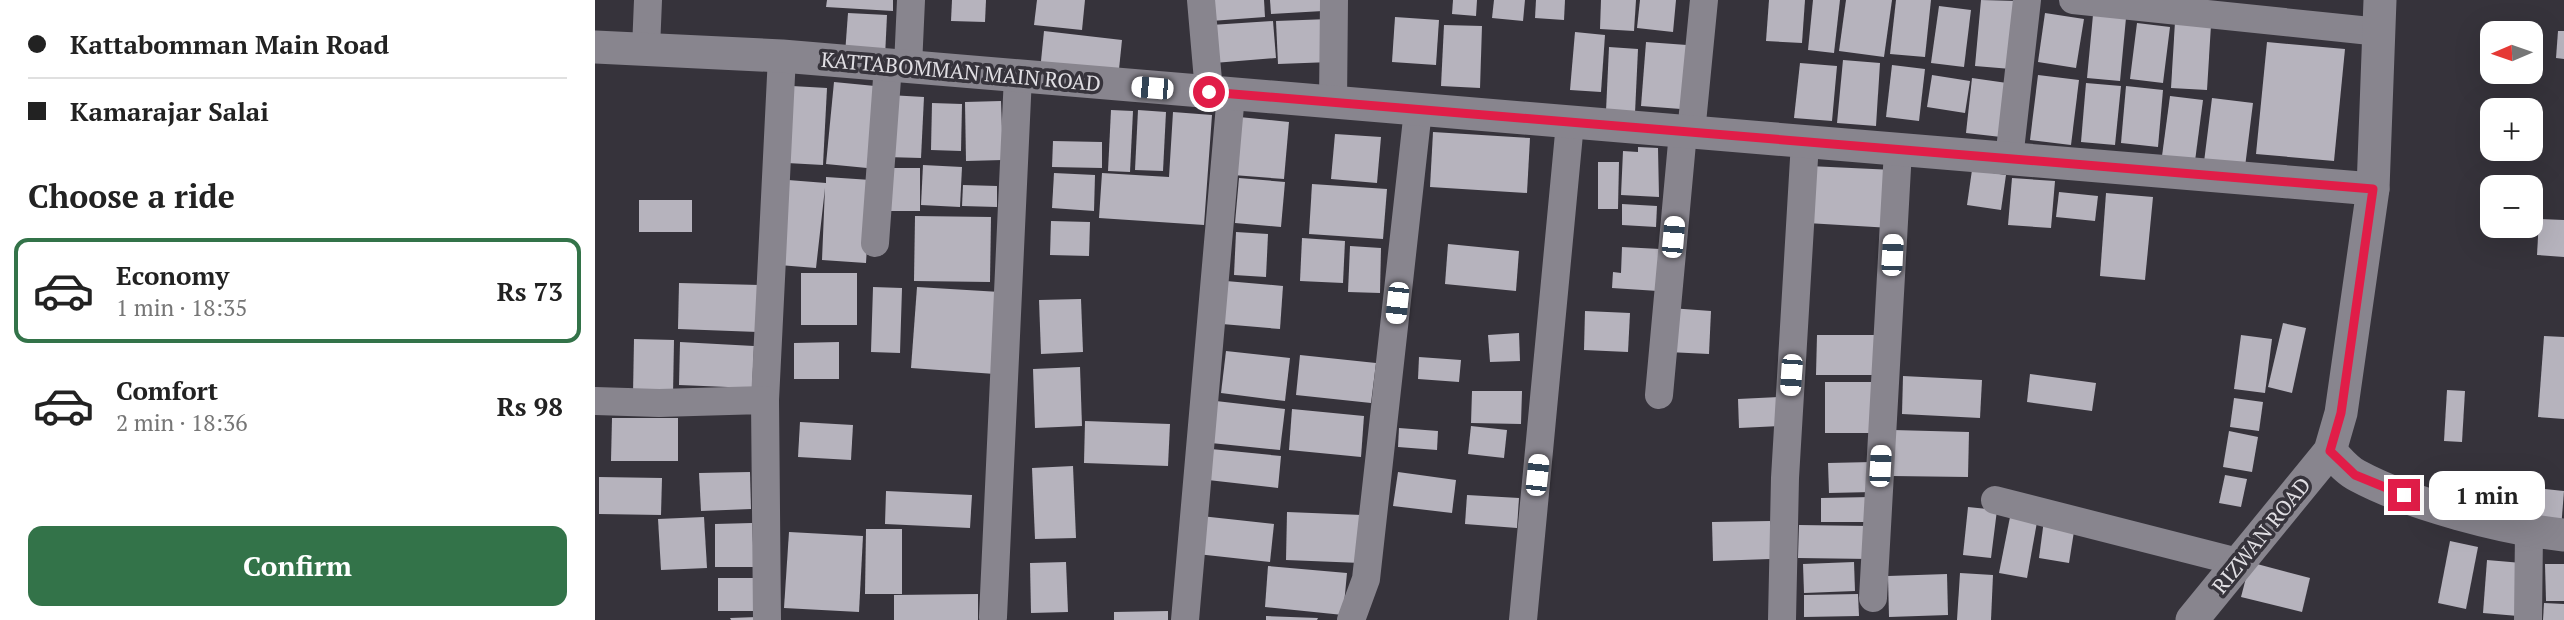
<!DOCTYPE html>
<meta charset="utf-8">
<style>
body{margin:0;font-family:"PT Serif",serif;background:#f2f2f2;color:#222;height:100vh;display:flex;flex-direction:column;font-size:26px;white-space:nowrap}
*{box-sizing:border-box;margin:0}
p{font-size:23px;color:#767676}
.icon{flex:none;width:38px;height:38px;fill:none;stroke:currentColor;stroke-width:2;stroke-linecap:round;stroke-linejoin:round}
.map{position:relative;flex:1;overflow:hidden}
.drawer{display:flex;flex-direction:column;background:#fff;width:595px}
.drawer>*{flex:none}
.banner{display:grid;align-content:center;height:154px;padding:0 28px;background:#fff}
.needle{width:46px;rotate:268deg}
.tools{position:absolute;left:1885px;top:21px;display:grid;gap:14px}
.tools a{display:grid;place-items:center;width:63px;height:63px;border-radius:14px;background:#fff;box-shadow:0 7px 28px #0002;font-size:35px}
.end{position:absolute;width:32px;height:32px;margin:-16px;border:9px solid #e11d48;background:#fff;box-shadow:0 0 0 4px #fff}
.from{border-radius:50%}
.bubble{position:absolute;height:49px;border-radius:14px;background:#fff;box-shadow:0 7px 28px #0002;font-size:23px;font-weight:800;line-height:49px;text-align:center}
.car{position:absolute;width:21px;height:42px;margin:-21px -10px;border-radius:9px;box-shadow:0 0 5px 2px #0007;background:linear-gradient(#fff 24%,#345 0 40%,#fff 0 76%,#345 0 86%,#fff 0)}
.banner b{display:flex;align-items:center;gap:24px;height:66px;font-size:26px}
.banner b+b{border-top:2px solid #e0e0e0}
.banner i{width:18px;height:18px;background:#222}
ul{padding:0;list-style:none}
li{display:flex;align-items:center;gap:21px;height:105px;margin:0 14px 10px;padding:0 14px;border:4px solid transparent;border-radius:14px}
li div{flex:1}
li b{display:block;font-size:26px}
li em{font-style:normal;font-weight:800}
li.on{border-color:#337349}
li>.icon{width:63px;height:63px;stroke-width:1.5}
h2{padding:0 28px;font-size:32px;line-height:84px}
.primary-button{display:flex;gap:14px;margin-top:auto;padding:14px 28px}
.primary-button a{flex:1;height:80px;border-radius:14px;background:#337349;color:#fff;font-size:28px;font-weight:800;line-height:80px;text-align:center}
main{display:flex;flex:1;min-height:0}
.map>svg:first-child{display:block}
</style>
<main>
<section class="drawer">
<div class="banner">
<b><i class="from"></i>Kattabomman Main Road</b>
<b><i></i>Kamarajar Salai</b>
</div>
<h2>Choose a ride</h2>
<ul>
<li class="on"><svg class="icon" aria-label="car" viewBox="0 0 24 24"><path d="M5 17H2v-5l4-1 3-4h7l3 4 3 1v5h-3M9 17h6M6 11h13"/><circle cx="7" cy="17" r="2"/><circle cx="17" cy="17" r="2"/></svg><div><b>Economy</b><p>1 min · 18:35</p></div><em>Rs 73</em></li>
<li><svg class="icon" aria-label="car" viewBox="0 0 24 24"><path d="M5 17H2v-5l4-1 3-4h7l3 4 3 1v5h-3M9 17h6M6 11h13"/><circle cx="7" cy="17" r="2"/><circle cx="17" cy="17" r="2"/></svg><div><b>Comfort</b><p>2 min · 18:36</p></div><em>Rs 98</em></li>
</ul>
<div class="primary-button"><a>Confirm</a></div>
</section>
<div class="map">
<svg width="1969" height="620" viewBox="0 0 1969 620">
<rect width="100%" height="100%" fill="#36333b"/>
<g fill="#b6b3bd">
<path d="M232,0H298V11L231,7Z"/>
<path d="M357,0H391L390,22L356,21Z"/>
<path d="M442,0H490L487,30L439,25Z"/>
<path d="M614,0H669L670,17L616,21Z"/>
<path d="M675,0H727L728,11L676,14Z"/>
<path d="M858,0H882L881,16L857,14Z"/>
<path d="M899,0H930L928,21L897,18Z"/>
<path d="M941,0H970L969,20L940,18Z"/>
<path d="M1006,0H1041L1039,31L1005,29Z"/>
<path d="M1045,0H1081L1078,32L1042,28Z"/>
<path d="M1174,0H1210L1207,43L1171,41Z"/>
<path d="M1218,0H1245L1239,53L1213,50Z"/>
<path d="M1251,0H1297L1289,57L1244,51Z"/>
<path d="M1301,0H1336L1330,57L1295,54Z"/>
<path d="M1386,0L1422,1L1416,69L1380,66Z"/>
<path d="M1344,6L1376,10L1369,67L1336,63Z"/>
<path d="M253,13L292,15L290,57L250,54Z"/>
<path d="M1450,13L1489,19L1481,68L1443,62Z"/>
<path d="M1498,15L1531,18L1525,81L1492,78Z"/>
<path d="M800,17L844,20L841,65L797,62Z"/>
<path d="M734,19L736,62L683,64L681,21Z"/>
<path d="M678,21L681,58L619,63L616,25Z"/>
<path d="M1580,22L1616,25L1612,90L1576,88Z"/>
<path d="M1542,23L1575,27L1568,83L1535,79Z"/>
<path d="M849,25L887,26L885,88L846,86Z"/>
<path d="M449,31L527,40L523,79L445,71Z"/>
<path d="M1963,31H1969V59L1961,58Z"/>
<path d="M980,32L1010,35L1006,92L975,90Z"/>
<path d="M1051,42L1092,45L1086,109L1046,106Z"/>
<path d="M1672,42L1750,49L1739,161L1661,154Z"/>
<path d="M1014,47L1043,49L1040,113L1011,111Z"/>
<path d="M1248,60L1285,63L1281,126L1242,123Z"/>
<path d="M1205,63L1242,66L1237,121L1199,118Z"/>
<path d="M1297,65L1330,69L1324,121L1291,117Z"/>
<path d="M1337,75L1375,81L1370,113L1332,107Z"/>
<path d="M1443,75L1484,80L1476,145L1435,140Z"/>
<path d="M1377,78L1412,83L1406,137L1371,133Z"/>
<path d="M239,82L280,86L272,168L231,164Z"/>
<path d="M1491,83L1526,86L1520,145L1486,142Z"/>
<path d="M197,86L232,88L228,165L192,163Z"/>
<path d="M1531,86L1568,90L1563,147L1526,143Z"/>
<path d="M294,95L329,97L326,158L291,157Z"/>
<path d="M1575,96L1608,100L1600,161L1567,156Z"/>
<path d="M1617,98L1658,103L1650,167L1609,162Z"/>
<path d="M406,101L408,160L371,161L370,102Z"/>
<path d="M337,103L367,104L366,151L336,150Z"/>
<path d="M516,110L538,111L535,172L513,171Z"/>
<path d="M543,110L571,112L568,171L540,170Z"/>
<path d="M578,112L617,115L609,225L504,218L507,173L574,177Z"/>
<path d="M644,117L694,122L689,179L638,175Z"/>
<path d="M838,132L935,138L932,193L835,187Z"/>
<path d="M740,134L786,137L782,183L736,179Z"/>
<path d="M458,141L507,142V168L457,167Z"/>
<path d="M1043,147L1063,148L1064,197L1026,195L1028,151L1043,152Z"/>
<path d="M1003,162H1024L1023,209H1003Z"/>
<path d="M328,165L367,167L365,207L326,205Z"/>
<path d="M1214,166L1299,170L1296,228L1212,223Z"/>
<rect x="291" y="168" width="34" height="43"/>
<path d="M1377,170L1411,175L1406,210L1372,205Z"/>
<path d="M459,173L500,175L499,211L457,208Z"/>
<path d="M231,177L276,180L271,263L227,260L230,188L221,268L184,265L193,180L231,183Z"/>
<path d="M644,178L690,182L686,227L640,223Z"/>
<path d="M1417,178L1460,181L1456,228L1413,225Z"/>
<path d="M717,184L792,189L788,239L714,234Z"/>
<path d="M368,185L402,186V207L367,206Z"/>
<path d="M1464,192L1503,196L1500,221L1461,217Z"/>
<path d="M1511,193L1558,197L1550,280L1505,276Z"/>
<rect x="44" y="200" width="53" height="32"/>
<path d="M1027,204L1062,206L1061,227L1027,225Z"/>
<path d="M320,216L396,217L395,282L319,281Z"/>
<path d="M1944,219L1969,220V257L1942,255Z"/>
<path d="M456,221L495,222L494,256L455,255Z"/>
<path d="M641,232L673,234L671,277L639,275Z"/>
<path d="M707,238L750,241L748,283L705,281Z"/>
<path d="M853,244L924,251L921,291L850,284Z"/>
<path d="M755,246L786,248L785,293L753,292Z"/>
<path d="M1027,247L1065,249L1063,291L1017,288L1018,272L1026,273Z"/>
<rect x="206" y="273" width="56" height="52"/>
<path d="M631,281L688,286L685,329L627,324Z"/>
<path d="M84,283L165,285L163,332L83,329Z"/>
<path d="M278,287L307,288L305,353L276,352Z"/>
<path d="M322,287L405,292L400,374L316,368Z"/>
<path d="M486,299L488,352L446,354L444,300Z"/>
<path d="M1075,308L1116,311L1114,354L1073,352Z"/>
<path d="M990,311L1035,313L1033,352L989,350Z"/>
<path d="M1688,323L1711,328L1697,393L1673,387Z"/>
<path d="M924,333L925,361L895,362L893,335Z"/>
<path d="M1222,335H1280V375H1221Z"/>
<path d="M1646,335L1677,339L1670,393L1639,389Z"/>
<path d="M1949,336L1969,337V419L1943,417Z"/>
<path d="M39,339L79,340L78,395L38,394Z"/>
<path d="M85,342L159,346L157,388L84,385Z"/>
<path d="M244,342V379H199V343Z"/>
<path d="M631,351L695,358L690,401L626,393Z"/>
<path d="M705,355L781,363L776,403L701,395Z"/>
<path d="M824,357L866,360L864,382L823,379Z"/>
<path d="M485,367L487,426L440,428L438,369Z"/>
<path d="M1435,374L1501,383L1497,411L1432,402Z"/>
<path d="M1308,376L1387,380L1385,418L1307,414Z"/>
<rect x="1230" y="382" width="47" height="51"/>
<path d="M1852,390L1870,391L1867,442L1849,441Z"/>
<path d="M877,391H927L926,424L876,423Z"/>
<path d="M1184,397L1185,426L1144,428L1143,399Z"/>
<path d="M1639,398L1668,402L1664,431L1635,427Z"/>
<path d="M621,401L690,409L685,450L616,443Z"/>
<path d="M697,409L769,416L766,457L694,450Z"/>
<path d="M17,418H83V461H16Z"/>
<path d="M490,421L575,424L573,466L489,463Z"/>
<path d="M205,422L258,425L256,460L203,457Z"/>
<path d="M876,426L912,430L909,458L873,454Z"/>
<path d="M804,428L843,431L842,450L803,447Z"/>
<path d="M1298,430L1374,432L1373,477L1297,476Z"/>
<path d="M1634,431L1663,437L1657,472L1628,467Z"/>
<path d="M616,449L686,456L683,488L613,480Z"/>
<path d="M1277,462L1278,492L1234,493L1233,463Z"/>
<path d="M478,466L481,538L440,539L437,468Z"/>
<path d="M155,472L156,509L106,511L104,473Z"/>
<path d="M803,472L861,480L857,513L798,506Z"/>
<path d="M1630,475L1652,479L1646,507L1624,503Z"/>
<path d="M4,477L67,478L66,515L4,514Z"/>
<path d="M1932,487L1969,491L1966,529L1927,524Z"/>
<path d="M291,491L377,495L375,528L290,524Z"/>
<path d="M872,495L924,498L922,528L870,524Z"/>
<path d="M1276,497L1277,522H1226V498Z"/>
<path d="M1373,507L1402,510L1396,558L1368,555Z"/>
<path d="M692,512L767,515L766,563L691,560Z"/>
<path d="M606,516L679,524L675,562L602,554Z"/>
<path d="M109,517L112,568L66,570L63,519Z"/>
<path d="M1415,517L1442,522L1432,578L1404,573Z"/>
<path d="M1449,520L1480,525L1474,563L1444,558Z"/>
<path d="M1175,521V559L1118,561L1117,522Z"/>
<path d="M157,523L159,567H120V524Z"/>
<path d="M1204,525L1275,526V559L1203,558Z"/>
<path d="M271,529H307V594H270Z"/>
<path d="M194,532L268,536L264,612L189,608Z"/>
<path d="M1855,541L1883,547L1871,609L1843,603Z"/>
<path d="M1892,560L1927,563L1923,616L1888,613Z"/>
<path d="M471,562L473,612L436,613L435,563Z"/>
<path d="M1259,562L1260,591L1209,593L1208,564Z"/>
<path d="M1662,564L1715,578L1707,612L1646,597L1652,574Z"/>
<path d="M1950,564H1969V601H1951Z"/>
<path d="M673,566L752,573L748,615L670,607Z"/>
<path d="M1365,573L1398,575L1396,620H1362Z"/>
<path d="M1352,574L1353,615L1294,617L1293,576Z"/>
<path d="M123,578H159L160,611H123Z"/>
<path d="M383,594V620H299V595Z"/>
<path d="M1263,594L1264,616L1209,617V595Z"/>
<path d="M1949,603L1969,604V620H1948Z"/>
<path d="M573,611V620H519V612Z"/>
<path d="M671,616L723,618L722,620H671Z"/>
<path d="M162,617V620H136L135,618Z"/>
</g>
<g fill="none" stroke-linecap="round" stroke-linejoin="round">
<g stroke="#88858e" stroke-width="28">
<path d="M606,0L614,92"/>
<path d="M1478,0L1785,32"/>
<path d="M51,49L53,0"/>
<path d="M313,66L316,0"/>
<path d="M738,103L739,0"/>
<path d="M1096,133L1109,0"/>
<path d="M1414,159L1432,0"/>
<path d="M280,243L293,65"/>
<path d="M1064,395L1088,132"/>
<path d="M170,400L187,56"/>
<path d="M0,401L64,403L170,400L172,620"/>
<path d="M1400,500L1643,562"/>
<path d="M1278,598L1303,150"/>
<path d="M398,617L423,76"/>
<path d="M590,620L636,94"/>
<path d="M756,620L771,579L823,110"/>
<path d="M928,620L975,123"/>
<path d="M1187,620L1190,478L1210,142"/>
<path d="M1933,620L1934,532"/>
</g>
<g stroke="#88858e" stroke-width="33">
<path d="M0,47L187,56L1778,189"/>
<path d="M1735,451C1743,459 1752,471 1763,476C1815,504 1910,529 1969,535"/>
<path d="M1597,620L1735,451L1746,413L1778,189L1785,0"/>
</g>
</g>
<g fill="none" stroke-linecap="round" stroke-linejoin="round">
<path stroke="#e11d48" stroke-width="9" d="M614,92L1778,189L1746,413L1735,451L1760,475L1809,495"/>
</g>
<g text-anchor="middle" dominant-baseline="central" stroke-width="7" stroke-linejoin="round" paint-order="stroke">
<g font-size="21" fill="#e1dfe4" stroke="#36333b">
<text transform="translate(366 71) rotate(5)">KATTABOMMAN MAIN ROAD</text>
<text transform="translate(1666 535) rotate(-51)">RIZWAN ROAD</text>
</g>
</g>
</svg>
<div class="tools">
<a><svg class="needle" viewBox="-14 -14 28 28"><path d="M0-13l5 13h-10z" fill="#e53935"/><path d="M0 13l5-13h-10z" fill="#767676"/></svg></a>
<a>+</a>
<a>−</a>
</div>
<i class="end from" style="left:614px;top:92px"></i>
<i class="end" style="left:1809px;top:495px"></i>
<div class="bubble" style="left:1834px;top:471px;width:116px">1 min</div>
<i class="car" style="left:557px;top:88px;rotate:275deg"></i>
<i class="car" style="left:1078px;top:237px;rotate:5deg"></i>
<i class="car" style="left:1297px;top:255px;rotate:3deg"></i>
<i class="car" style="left:802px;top:303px;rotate:186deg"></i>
<i class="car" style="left:1196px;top:375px;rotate:184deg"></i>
<i class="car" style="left:1285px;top:466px;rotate:3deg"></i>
<i class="car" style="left:942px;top:475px;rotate:6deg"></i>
</div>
</main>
